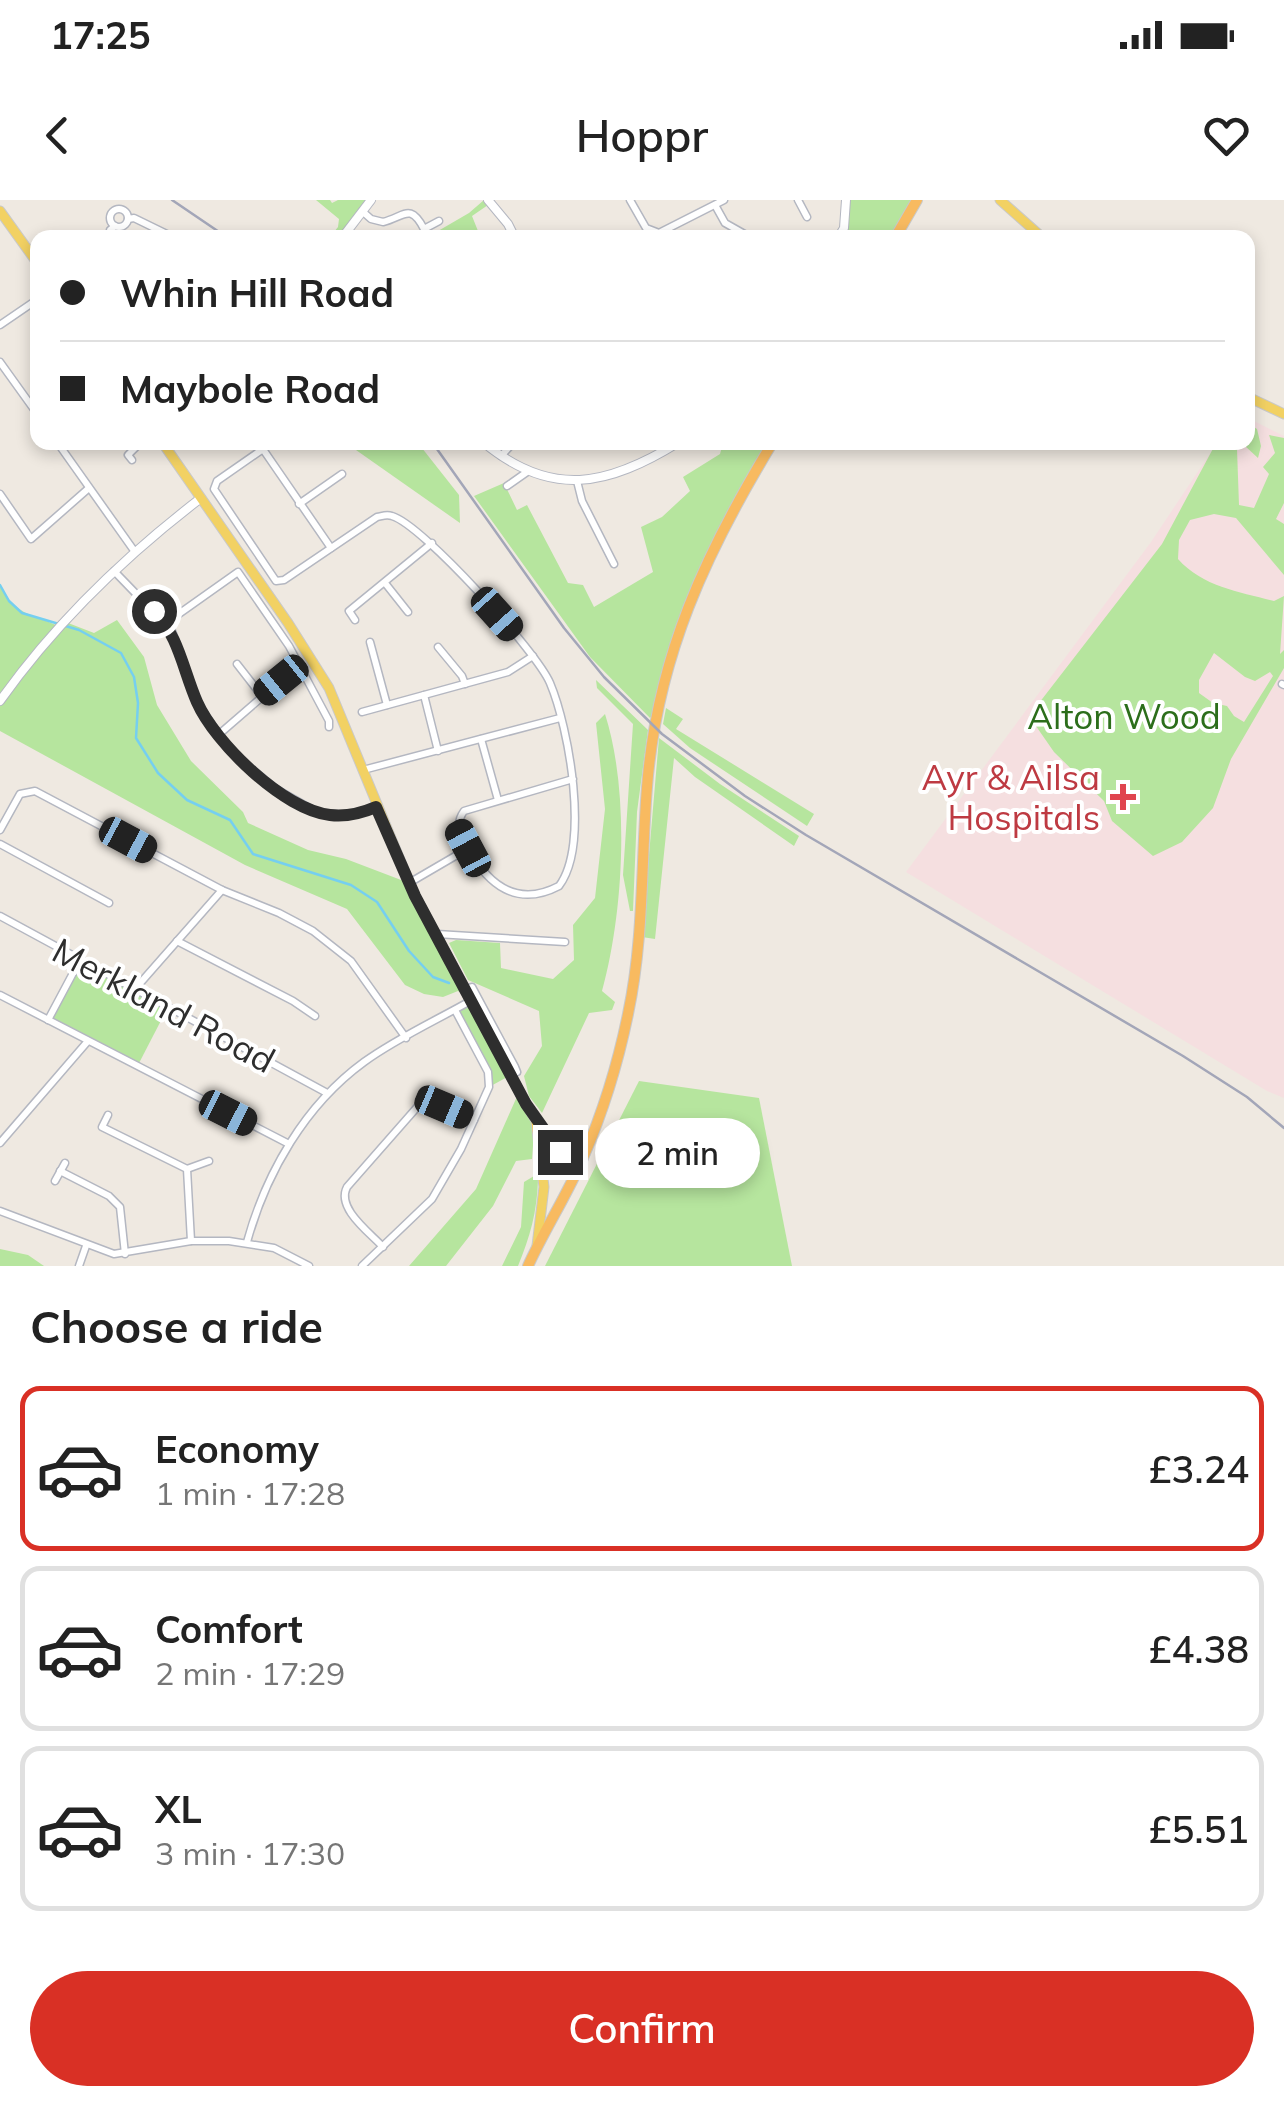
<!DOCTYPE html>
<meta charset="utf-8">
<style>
body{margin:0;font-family:Mulish,sans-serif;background:#f6f6f6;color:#222;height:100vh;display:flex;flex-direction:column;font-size:38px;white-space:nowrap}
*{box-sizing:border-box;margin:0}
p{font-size:32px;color:#767676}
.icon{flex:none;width:55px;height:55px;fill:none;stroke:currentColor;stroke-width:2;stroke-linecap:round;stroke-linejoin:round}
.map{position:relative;height:1066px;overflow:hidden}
.drawer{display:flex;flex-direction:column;background:#fff;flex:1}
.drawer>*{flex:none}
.banner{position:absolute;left:30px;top:30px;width:1225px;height:220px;border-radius:20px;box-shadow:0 5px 15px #0003;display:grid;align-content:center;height:220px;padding:0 30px;background:#fff}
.end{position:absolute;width:45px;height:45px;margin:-22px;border:12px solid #2e2e2e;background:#fff;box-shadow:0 0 0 5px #fff}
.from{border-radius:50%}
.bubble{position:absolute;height:70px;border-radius:35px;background:#fff;box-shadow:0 5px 15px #0003;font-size:32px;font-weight:600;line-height:70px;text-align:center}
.car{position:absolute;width:30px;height:60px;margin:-30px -15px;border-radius:12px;box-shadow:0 0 8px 2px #0007;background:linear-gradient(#222 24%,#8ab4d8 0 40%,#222 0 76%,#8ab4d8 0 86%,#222 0)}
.banner b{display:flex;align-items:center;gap:35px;height:95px;font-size:38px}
.banner b+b{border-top:2px solid #e0e0e0}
.banner i{width:25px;height:25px;background:#222}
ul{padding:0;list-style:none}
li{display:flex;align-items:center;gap:30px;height:165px;margin:0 20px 15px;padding:0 10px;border:5px solid #e0e0e0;border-radius:20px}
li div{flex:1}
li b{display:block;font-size:38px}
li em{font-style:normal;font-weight:600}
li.on{border-color:#d93025}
li>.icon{width:90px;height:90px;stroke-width:1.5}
h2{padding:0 30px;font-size:45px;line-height:120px}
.cta{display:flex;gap:20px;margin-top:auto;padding:20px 30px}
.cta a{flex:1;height:115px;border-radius:60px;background:#d93025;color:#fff;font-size:40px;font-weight:600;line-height:115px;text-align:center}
.status{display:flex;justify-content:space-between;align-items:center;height:70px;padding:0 50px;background:#fff;direction:ltr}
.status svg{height:28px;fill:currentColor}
header{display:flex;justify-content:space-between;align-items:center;height:130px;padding:0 30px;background:#fff;font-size:45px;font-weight:600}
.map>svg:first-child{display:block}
</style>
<div class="status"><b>17:25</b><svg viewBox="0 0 49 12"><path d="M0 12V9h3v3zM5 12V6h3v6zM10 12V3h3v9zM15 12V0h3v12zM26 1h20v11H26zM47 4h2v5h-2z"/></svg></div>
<header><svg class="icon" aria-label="back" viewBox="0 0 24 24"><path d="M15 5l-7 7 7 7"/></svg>Hoppr<svg class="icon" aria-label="heart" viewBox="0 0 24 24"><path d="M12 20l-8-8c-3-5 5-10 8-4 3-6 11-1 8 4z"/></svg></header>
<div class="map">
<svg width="1284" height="1066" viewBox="0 0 1284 1066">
<rect width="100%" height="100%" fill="#efe9e1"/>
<path fill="#f5dfe0" d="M1248,218L1284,236V898L1267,891L906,672L1151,342L1217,243L1248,242Z"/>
<g fill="#b6e59e" fill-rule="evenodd">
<path d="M316,0H330L332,3L338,0H371L342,38L330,37L338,27L339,19Z"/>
<path d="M484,0L488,5L472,16L478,31L466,37L426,38L469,13Z"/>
<path d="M846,0H917L895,37L838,38L844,28Z"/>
<path d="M1248,223L1257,229L1261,246L1258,258L1245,246L1237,249L1239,305L1254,308L1269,274L1263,267L1275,253L1269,235L1284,238V303L1276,319L1284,324V375L1236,318L1214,314L1190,320L1179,340L1178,359C1203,387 1240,392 1274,401L1284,396L1280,454L1284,450V468L1231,559L1213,608L1182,642L1153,656L1112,621L1104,601L1054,552L1029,516L1162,344L1216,243L1248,242ZM1214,453L1245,477L1255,481L1270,472L1273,476L1244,522L1234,516L1227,506L1213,503L1199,493V480Z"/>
<path d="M346,243H418L459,295L460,323Z"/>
<path d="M723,243H773L710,352L659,506L650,518L590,457L474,296L504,283L517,310L527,305L568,383L583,385L594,407L653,372L641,327L662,317L690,291L683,277L720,254Z"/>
<path d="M0,386C17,416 30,413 58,426L63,421L94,433L117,420L144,457L157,505L191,561L243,612L248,623L308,650L346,659L409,683L511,875L489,887L488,872L455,810L471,800L458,791L443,797L424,794L405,785L347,709L245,665L0,531Z"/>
<path d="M596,480L648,530L637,612L633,711H630L623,675L633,524L597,488Z"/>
<path d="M666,508L683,519L676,529L814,614L807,626L690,548L663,524Z"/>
<path d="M605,514C630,592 624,712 602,791L615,802L612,810L589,813L542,913L529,896L524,876L542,846L539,811L468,780L449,743L456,740L500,743L501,768L553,779L574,760L573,725L595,698L605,609L596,523Z"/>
<path d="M659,538L720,584L799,636L794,646L695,577L674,558L655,739L642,737Z"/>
<path d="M80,760L168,807L137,867L48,820Z"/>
<path d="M639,881L759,898L792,1066H545Z"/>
<path d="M519,892L535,919L532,959L516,961L493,1006L446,1066H409L476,989Z"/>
<path d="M534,976L538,980C537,1012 530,1037 518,1066H502L521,1027L524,982Z"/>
<path d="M0,1049L28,1055L44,1066H0Z"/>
</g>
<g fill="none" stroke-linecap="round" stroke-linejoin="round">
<path stroke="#75cff0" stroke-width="2.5" d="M0,385L9,401L22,413L79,430L121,453L134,477L138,503L136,538L158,573L187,600L230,620L253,654L351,685L377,702L409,751L433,777L449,783"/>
<g stroke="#b4b7c1" stroke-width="9">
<g id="minor">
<path d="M630,0L646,28L659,33L724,0"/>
<path d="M798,0L807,17"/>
<path d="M715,5L725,23L748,36"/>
<circle cx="119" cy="18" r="9"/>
<path d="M362,11L371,19L383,22C404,17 410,2 424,29L439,21"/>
<path d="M128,19L134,18L175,38"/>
<path d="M110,38V30L115,26"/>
<path d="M0,125L38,99"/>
<path d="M0,162L38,215"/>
<path d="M57,242L135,352"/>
<path d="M258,242L331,348"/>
<path d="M273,242L217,281L214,289L276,381L284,380L377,317C383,316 386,314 392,316C423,325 537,452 550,483C569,528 590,645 559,686C517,708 488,685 468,648C461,635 454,625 464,611L573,579"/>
<path d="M501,256L514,242"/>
<path d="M132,260L128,255L141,242"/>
<path d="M577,281L582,301L614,364"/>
<path d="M507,286L527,272"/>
<path d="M0,294L31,339L89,288"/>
<path d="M299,304L342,274"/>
<path d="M114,371L172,431L197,503L230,551L276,589L318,613L347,615L376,607"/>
<path d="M385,383L408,412"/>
<path d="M355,420L349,411L432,343"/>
<path d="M166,423L238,372L289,446L329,521V527"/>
<path d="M370,442L387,505"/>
<path d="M438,447L462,476L465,484"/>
<path d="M237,464L262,496"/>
<path d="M1282,484L1284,485"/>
<path d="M424,495L438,551"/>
<path d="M362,512L508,472L533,456"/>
<path d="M217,536L300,464"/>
<path d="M481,539L498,600"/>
<path d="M363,570L560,518"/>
<path d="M0,630L20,594L35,591L222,690L279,713L313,731L351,761L406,838"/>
<path d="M0,644L109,703"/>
<path d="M409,683L469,648"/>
<path d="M0,716L327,893"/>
<path d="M437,734L565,742"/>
<path d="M177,741L293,801L315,816"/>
<path d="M135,789L222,690"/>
<path d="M466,789L472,787L515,867L517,872L511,875"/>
<path d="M0,795L289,944"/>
<path d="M48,820L80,760"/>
<path d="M108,915L102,927L187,969L191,1041"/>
<path d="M0,943L88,841"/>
<path d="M187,969L209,961"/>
<path d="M60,971L109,996L120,1007L125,1054"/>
<path d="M55,981L65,963"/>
<path d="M0,1011L114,1054L191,1041H229L274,1048L309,1066"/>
<path d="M247,1042C266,973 305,905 364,862C397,838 437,820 472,800"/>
<path d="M383,1047C369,1032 336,1008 347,987L419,905L435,903L474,920"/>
<path d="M79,1066L86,1046"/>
<path d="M362,1066L432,999L461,949L489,887L488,872L455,810"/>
</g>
</g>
<g stroke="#b4b7c1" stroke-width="10">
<g id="tertiary">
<path d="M488,0L508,24L515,38"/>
<path d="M342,38L371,0"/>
<path d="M838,38L844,28L846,0"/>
<path d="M483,242C551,299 608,286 679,242"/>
<path d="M0,501C56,422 124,357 201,298"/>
</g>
</g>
<g stroke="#c9c9c9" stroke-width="11">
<g id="primary">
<path d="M1000,0L1043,38"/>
<path d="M0,11L38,64"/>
<path d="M1248,197L1284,214"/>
<path d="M162,242L288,423L329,488L415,696L526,904C543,931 550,949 582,961"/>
<path d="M536,922L544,987L537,1046"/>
</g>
</g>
<g stroke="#c9c9c9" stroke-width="12">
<g id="trunk">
<path d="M895,38L917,0"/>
<path d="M528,1066C545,1029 567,995 583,958C603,912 618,863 628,814C644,739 641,663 647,587C657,457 706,352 773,242"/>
</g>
</g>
<use href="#minor" stroke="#fff" stroke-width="6"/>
<use href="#tertiary" stroke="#fff" stroke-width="8"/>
<use href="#primary" stroke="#f2d163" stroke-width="9"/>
<use href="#trunk" stroke="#f8ba60" stroke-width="10"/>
<g stroke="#a3a6b8" stroke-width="2.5">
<path d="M172,0L228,38"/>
<path d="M432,242L564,428L604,477L662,534L745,596L806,635L1183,856L1247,897L1284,928"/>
</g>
</g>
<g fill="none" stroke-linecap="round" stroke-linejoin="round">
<path stroke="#2e2e2e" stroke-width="12" d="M154,411C179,436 183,470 197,502C215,543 284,610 330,615C346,617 362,613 376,607L415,696L526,904L560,952"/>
</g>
<path fill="#e0444e" stroke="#fff" stroke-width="4" d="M1118 582h10v10h10v10h-10v10h-10v-10h-10v-10h10z"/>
<g text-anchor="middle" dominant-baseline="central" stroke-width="8" stroke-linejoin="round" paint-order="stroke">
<g font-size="35" fill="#2c6e1b" stroke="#fff">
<text x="1124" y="516">Alton Wood</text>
</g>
<g font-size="35" fill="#be3a42" stroke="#fff" text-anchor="end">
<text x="1100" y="577">Ayr &amp; Ailsa<tspan x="1100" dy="40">Hospitals</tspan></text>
</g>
<g font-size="35" fill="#2e2e2e" stroke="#fff">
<text transform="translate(164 805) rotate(28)">Merkland Road</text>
</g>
</g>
</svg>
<i class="end from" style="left:154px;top:411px"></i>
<i class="end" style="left:560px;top:952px"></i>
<div class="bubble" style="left:595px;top:918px;width:165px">2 min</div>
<i class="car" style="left:497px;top:414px;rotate:138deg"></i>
<i class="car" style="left:281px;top:480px;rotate:231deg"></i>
<i class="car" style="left:128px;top:640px;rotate:118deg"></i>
<i class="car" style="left:468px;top:648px;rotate:332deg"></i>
<i class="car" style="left:444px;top:907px;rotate:113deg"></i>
<i class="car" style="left:228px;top:913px;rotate:117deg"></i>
<div class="banner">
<b><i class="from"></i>Whin Hill Road</b>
<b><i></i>Maybole Road</b>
</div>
</div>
<section class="drawer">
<h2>Choose a ride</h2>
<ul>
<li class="on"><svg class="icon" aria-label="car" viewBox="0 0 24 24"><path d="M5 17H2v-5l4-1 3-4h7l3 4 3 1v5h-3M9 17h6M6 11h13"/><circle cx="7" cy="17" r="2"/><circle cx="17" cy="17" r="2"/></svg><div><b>Economy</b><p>1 min · 17:28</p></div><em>£3.24</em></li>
<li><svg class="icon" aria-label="car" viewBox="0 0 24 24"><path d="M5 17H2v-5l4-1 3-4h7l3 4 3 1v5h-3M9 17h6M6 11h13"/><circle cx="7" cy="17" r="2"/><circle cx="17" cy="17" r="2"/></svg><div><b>Comfort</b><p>2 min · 17:29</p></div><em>£4.38</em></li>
<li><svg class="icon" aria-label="car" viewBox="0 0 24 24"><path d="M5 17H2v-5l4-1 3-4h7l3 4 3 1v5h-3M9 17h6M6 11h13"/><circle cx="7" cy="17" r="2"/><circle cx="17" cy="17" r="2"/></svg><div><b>XL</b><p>3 min · 17:30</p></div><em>£5.51</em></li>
</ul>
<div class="cta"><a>Confirm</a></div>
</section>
